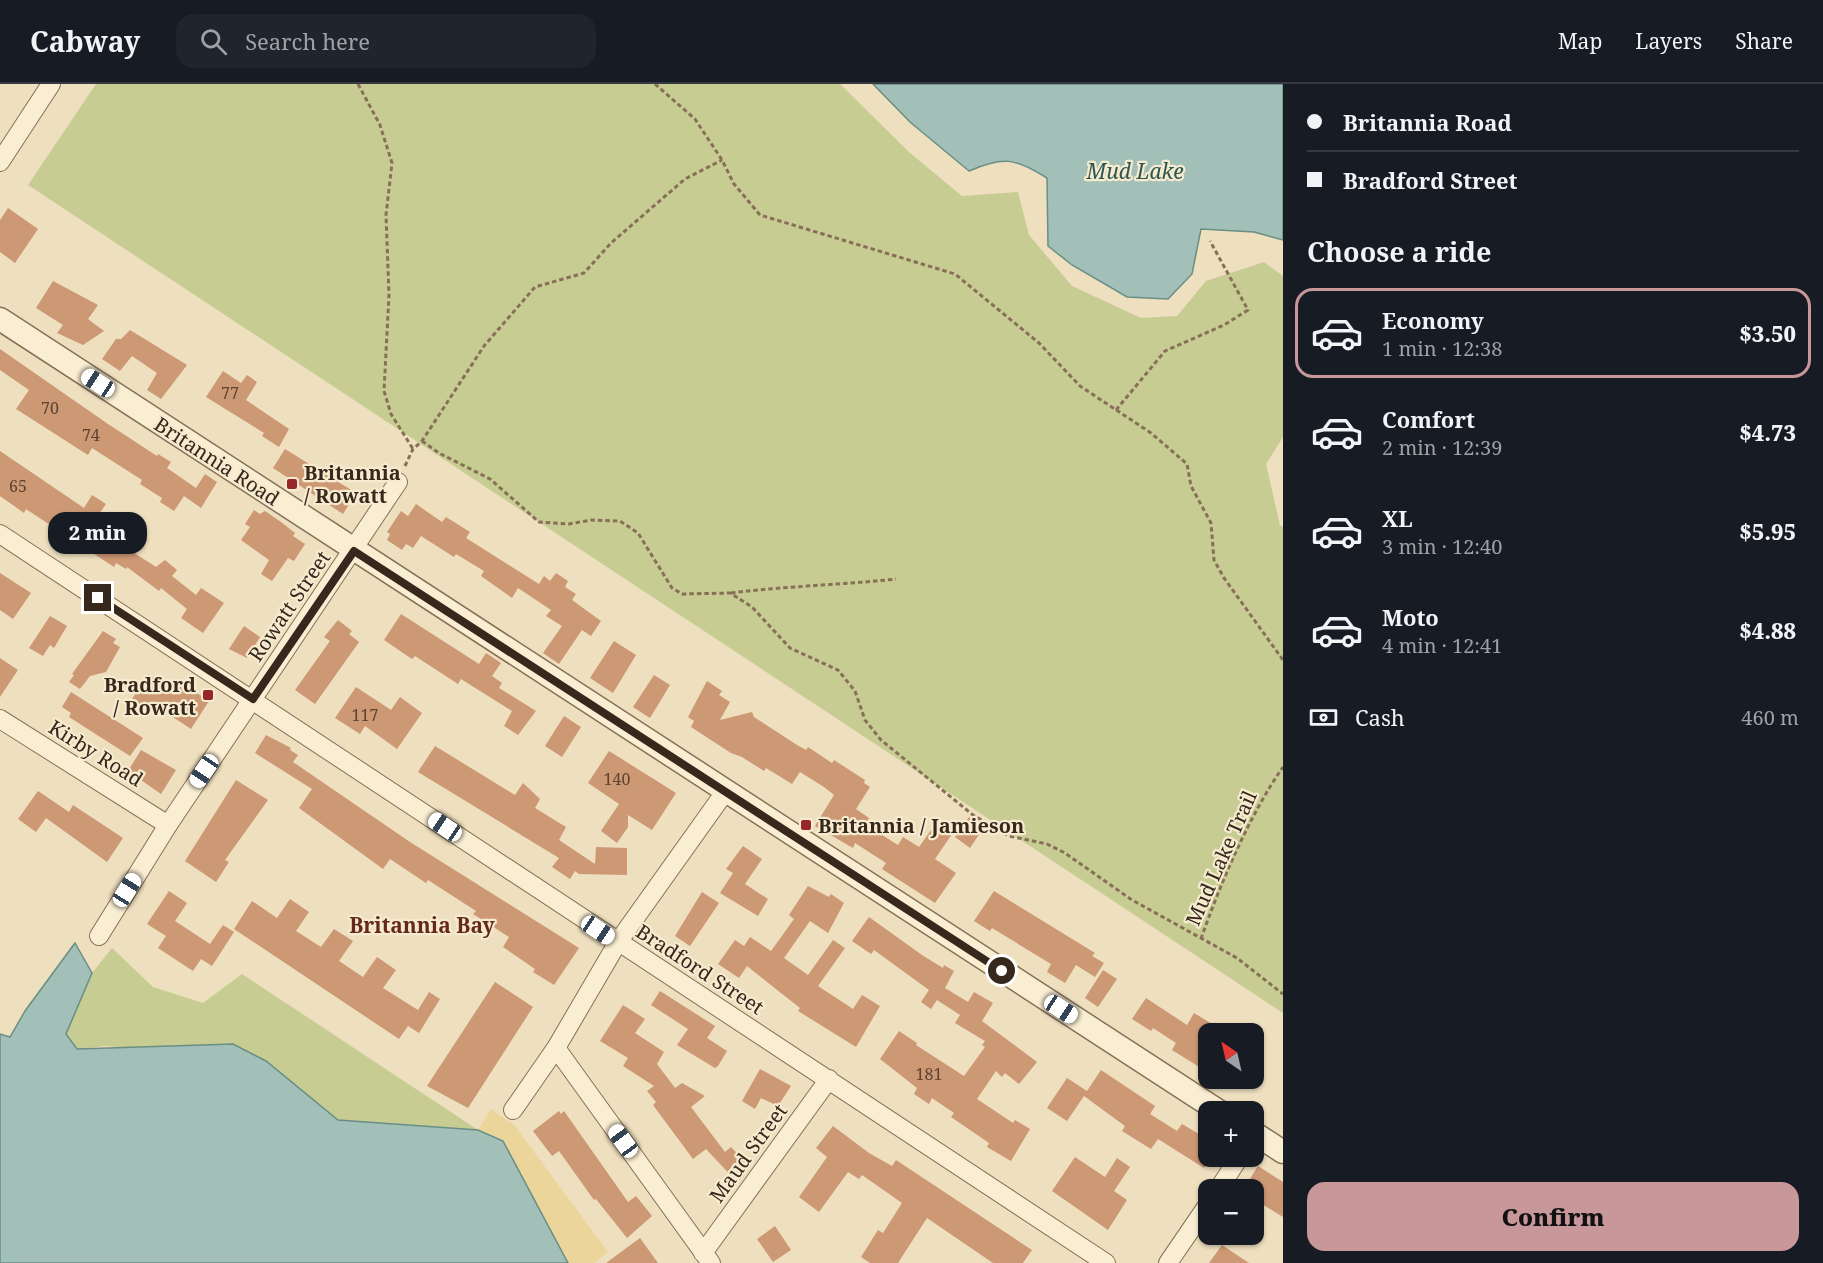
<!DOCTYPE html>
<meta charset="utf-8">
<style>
body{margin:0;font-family:"Noto Serif",serif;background:#20242c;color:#f1f3f6;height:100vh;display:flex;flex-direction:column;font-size:22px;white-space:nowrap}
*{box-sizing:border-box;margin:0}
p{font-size:20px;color:#9ea1a6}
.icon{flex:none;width:33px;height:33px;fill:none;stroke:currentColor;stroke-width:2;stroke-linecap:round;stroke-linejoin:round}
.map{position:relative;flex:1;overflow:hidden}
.details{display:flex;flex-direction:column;background:#171b24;width:540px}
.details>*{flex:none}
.guide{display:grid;align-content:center;height:132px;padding:0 24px;background:#171b24}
.needle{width:39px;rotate:326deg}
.buttons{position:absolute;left:1198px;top:939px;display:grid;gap:12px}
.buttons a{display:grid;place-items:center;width:66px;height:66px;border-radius:12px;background:#171b24;box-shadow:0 2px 4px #0004;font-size:30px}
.end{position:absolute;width:27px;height:27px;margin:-14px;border:8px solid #36281c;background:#fff;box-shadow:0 0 0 3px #fff}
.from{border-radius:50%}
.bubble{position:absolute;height:42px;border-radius:18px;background:#171b24;box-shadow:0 2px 4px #0004;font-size:20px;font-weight:800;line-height:42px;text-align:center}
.car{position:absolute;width:18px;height:36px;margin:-18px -9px;border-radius:8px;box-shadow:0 0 4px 2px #0007;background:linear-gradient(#fff 24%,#345 0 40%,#fff 0 76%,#345 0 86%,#fff 0)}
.guide b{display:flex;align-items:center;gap:21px;height:57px;font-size:22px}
.guide b+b{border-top:2px solid #363941}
.guide i{width:15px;height:15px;background:#f1f3f6}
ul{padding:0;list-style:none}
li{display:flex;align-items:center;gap:18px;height:90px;margin:0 12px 9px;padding:0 12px;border:3px solid transparent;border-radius:18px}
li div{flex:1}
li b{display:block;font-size:22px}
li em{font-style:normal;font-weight:800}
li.current{border-color:#c8979a}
li>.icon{width:54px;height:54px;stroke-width:1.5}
h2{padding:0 24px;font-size:27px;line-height:72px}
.pay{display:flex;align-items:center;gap:15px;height:66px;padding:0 24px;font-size:22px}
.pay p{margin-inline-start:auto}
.cta{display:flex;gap:12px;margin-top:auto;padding:12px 24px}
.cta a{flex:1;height:69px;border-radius:18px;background:#c8979a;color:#111;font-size:24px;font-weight:800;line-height:69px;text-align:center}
header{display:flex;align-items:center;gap:36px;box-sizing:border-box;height:84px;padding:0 30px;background:#171b24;border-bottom:2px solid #363941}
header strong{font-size:28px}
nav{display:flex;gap:33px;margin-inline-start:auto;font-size:21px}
.search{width:420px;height:54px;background:#20242c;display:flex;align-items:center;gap:15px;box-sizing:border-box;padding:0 21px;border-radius:18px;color:#9ea1a6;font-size:22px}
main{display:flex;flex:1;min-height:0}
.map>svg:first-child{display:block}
</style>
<header>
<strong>Cabway</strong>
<div class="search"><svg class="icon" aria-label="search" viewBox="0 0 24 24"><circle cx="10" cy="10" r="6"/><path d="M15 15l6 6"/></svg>Search here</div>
<nav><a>Map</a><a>Layers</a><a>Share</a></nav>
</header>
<main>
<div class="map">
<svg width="1283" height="1179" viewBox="0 0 1283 1179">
<rect width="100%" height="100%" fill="#eedfbf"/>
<g fill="#c7cc93">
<path d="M96,0H840L910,69L962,112L1018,108L1029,151L1072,202L1141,234L1177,232L1206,197L1264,178L1283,192V353L1266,380L1280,441L1283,443V929L28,101Z"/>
<path d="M112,864L153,903L203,919L242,890L478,1046L338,1036L266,977L106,962L77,965L66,950L92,889Z"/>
</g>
<path fill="#ebd59b" d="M491,1025L515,1042L608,1168L594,1179H568L503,1057L478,1046Z"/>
<g fill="#a2c0b7" stroke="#698e84" stroke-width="1.5">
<path d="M873,0H1283V156L1254,148L1201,145L1192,190L1168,215L1127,213L1072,181L1048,162L1047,94C1015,74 1003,72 969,87L910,38Z"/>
<path d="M75,859L92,889L66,950L77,965L233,960L266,977L338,1036L478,1046L503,1057L568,1179H0V950L10,953L25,927Z"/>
</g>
<g fill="#cd9874">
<path d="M8,124L38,145L15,179L0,168V136Z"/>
<path d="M53,197L98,221L88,235L104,247L83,261L57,249L63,241L36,224Z"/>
<path d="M130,246L187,281L161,315L147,306L157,289L132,272L120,287L102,275L116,255H121Z"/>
<path d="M0,265L108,340L157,372L158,370L171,378L167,384L196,404L205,390L217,398L201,424L184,412L174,427L160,418L162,414L140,400L142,396L92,364L88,371L16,325L29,306L0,286Z"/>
<path d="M223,287L241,299L247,291L257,298L246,316L289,345L279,363L262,352L264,349L206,313Z"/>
<path d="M285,365L356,409L343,430L273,384Z"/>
<path d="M0,367L84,424L92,411L106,420L95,436L108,445L105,450L156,483L165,476L177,486L172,492L196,511L201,504L224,519L203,549L181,534L187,525L161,504L159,507L127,483L126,485L116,479L114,483L26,425L24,429L0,412Z"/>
<path d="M416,420L442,438L446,433L470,448L466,454L539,500L544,492L550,497L556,489L568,497L565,503L576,510L572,516L601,537L591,552L582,546L559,580L543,569L562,542L546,532L551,526L518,504L512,514L481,492L484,487L456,470L454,473L421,452L413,464L406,460L402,466L387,456L390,450L387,448L401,427L408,432Z"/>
<path d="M254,426L260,430L265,427L281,438L295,449L293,452L305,460L294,477L288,474L272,497L261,490L269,476L241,456L250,443L245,440Z"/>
<path d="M0,489L31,509L13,535L0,526Z"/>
<path d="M401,530L479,580L486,569L501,579L492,592L502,599L499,604L536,627L518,651L504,642L512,627L461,595L458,600L415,572L412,575L384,556Z"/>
<path d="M50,532L67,542L54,564L50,561L43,572L29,564Z"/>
<path d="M338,536L352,547L349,550L359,558L315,620L295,606L330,557L324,553Z"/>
<path d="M244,542L260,553L247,574L229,565Z"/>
<path d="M103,547L116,555L113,559L120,563L106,588L90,592L80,605L69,598L74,591L72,590Z"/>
<path d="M614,557L636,571L613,609L590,594Z"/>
<path d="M0,574L18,586L0,613Z"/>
<path d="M148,590L158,596L160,594L169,601L172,597L187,607L189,604L209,617L191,645L156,622L152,628L132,615Z"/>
<path d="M654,591L670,601L650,634L633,623Z"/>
<path d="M707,597L722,607L719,611L730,618L720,636L752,628L754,633L797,661L806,666L808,663L832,679L834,676L865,696L864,699L870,703L856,725L869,734L868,736L873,740L871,744L898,761L903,753L919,763L936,739L952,750L935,775L956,789L935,819L882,785L886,779L855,759L853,764L815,742L834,711L824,703L800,688L792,700L766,684L764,687L742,673L731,669L691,643L694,637L688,633Z"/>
<path d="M356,603L391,626L400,613L422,629L397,665L365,642L360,650L335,634Z"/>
<path d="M71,608L143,654L130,672L69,633L71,629L62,623Z"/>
<path d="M564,632L581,643L562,673L545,662Z"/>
<path d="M266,651L291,664L290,666L298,671L293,678L410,758L579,864L554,901L533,888L535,885L503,863L509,853L473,830L476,827L428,796L426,799L390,775L383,785L299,724L312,705L255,669Z"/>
<path d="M435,662L515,711L523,699L540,715L535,724L566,743L559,756L595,780L596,763L627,764V791L579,790L575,787L570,795L552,783L559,774L418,688Z"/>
<path d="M141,666L176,686L161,710L128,687Z"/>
<path d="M609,667L676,709L652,746L628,731V743L617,759L601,747L619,720L588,699Z"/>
<path d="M236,696L268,716L225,776L229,778L216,798L185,777Z"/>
<path d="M38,707L69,728L73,721L123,754L107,778L46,734L36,748L18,735Z"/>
<path d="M969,733L984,743L970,764L955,753Z"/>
<path d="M743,762L762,775L745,800L768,815L758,832L720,809L733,789L726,785Z"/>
<path d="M808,802L829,813L831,810L844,819L828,849L810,837L784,874L808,891L833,856L845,864L818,902L853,925L862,911L880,922L856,963L798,927L800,924L747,882L739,894L718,880L735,856L744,862L750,853L771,867L794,835L789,831Z"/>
<path d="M169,807L187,819L175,837L210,860L223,841L234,848L212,882L201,875L193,887L158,864L166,852L147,840Z"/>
<path d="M994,807L1095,869L1092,872L1104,879L1095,893L1076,881L1065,899L1047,888L1051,880L992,844L990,847L974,837Z"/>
<path d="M702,808L719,819L690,862L675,852Z"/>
<path d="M290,815L309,828L296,847L321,863L334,845L353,857L339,877L363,893L377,873L396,886L383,904L418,926L429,908L440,915L419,949L408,942L399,955L234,845L252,817L277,834Z"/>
<path d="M869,833L922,871L943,884L944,881L954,887L945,904L968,918L974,908L993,919L982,937L1037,978L1019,1000L1005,989L1002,993L996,987L977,1015L1013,1039L1015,1036L1030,1045L1011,1077L987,1063L989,1059L951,1033L954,1029L932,1014L929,1020L914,1010L917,1004L880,975L899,947L917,959L916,961L964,992L985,963L982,961L985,957L955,939L960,931L937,916L931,925L921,918L929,906L874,866L871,870L852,857Z"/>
<path d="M1103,886L1117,895L1098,923L1085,914Z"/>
<path d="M495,898L533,923L468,1024L427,1002Z"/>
<path d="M660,907L715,942L707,954L727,967L718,982L715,984L677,961L688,945L651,921Z"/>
<path d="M1146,914L1187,941L1194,929L1217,943L1214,950H1209V989L1172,966L1176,959L1153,944L1151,947L1132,935Z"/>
<path d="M623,921L645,935L635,949L664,968L657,980L675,1004L682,999L705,1012L691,1023L725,1068L731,1063L745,1078L738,1084L744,1092L737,1098L706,1065L693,1075L653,1021L656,1018L647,1007L654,1002L623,982L628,974L600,957Z"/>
<path d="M760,985L791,1002L778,1022L761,1014L755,1025L742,1017Z"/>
<path d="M1101,986L1155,1022L1150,1030L1177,1047L1182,1040L1209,1056V1076L1204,1084L1158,1055L1151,1065L1122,1047L1125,1042L1084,1012L1067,1037L1047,1024L1067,994L1087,1007Z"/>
<path d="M559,1027L561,1030L564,1027L628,1118L636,1112L652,1132L627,1154L596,1115L594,1116L559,1067L552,1072L533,1047Z"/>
<path d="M833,1042L869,1069L892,1082L896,1076L1032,1166L1023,1179H993L927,1134L898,1179H870L861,1173L878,1146L883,1149L902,1119L862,1091L859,1095L848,1088L819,1128L799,1113L827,1073L816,1064Z"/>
<path d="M1075,1073L1105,1093L1117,1074L1130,1083L1114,1107L1127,1116L1108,1146L1052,1107Z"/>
<path d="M1258,1082L1283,1098V1133L1254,1115V1106H1243Z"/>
<path d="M775,1142L791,1166L773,1178L757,1155Z"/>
<path d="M640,1154L658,1179H606Z"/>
<path d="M1222,1161L1249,1179H1209Z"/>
</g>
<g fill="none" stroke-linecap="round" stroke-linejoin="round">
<g stroke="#877057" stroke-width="20">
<g id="minor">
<path d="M0,78L51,0"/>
<path d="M0,450L1106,1179"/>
<path d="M0,635L168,741"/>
<path d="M99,852L168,741L398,398"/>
<path d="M556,964L711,1179"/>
<path d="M513,1026L556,964L618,858L725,708"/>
<path d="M1218,1106L1240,1072"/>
<path d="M703,1169L829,995"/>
<path d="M1168,1179L1209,1119"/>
</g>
</g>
<g stroke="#877057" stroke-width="25">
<g id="tertiary">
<path d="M0,235L1220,1028"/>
<path d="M1254,1049L1283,1068"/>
</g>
</g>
<g stroke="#877057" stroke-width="3" stroke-dasharray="4.5 3" stroke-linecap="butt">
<path d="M358,0L380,41L392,79L386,131L389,211L384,307L391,330L413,365"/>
<path d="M655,0L695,35L722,76L734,100L760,131L955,190L1039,259L1080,302L1151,349L1187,380L1191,402L1211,439L1214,476L1224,494L1283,576"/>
<path d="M1116,326L1165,267L1224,241L1248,226L1210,157"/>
<path d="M422,357L439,369L490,395L539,438L569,440L591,436L620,437L638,449L672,504L682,510L730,509L752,523L790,564L838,586L855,607L865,636L881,656L973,731L1009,752L1047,760L1065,769L1132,816L1237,874L1283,910"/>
<path d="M405,382L413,365L422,357L484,262L535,203L584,189L611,159L685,95L722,76"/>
<path d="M731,509C786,502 841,501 896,495"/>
<path d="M1201,855C1220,800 1250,730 1283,683"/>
</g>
<use href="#minor" stroke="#f9edd2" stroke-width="18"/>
<use href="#tertiary" stroke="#f9edd2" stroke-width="22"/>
</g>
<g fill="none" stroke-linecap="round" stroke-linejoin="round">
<path stroke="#36281c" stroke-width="8" d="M98,514L253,615L354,467L1002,887"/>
</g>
<g fill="#972629" stroke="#f6eacf" stroke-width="2">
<rect x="286" y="394" width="12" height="12" rx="3"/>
<rect x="202" y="605" width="12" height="12" rx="3"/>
<rect x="800" y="735" width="12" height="12" rx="3"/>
</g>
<g text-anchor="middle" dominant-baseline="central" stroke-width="4.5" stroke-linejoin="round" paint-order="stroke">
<g font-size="16" fill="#5c4432">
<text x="230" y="309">77</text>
<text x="50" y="324">70</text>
<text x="91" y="351">74</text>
<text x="18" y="402">65</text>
<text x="365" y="631">117</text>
<text x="617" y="695">140</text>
<text x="929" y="990">181</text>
</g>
<g font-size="20" fill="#36281c" stroke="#f6eacf">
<text transform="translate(217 377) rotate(33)">Britannia Road</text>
<text transform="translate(289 522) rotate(-56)">Rowatt Street</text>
<text transform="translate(96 669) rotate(32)">Kirby Road</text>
<text transform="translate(1221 774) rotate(-66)">Mud Lake Trail</text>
<text transform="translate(700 885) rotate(33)">Bradford Street</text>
<text transform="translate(748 1069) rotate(-54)">Maud Street</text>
</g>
<g font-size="20" font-weight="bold" fill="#36281c" stroke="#f6eacf" text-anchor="start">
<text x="304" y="388">Britannia<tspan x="304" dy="23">/ Rowatt</tspan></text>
<text x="196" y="600" text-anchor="end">Bradford<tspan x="196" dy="23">/ Rowatt</tspan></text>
<text x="818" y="741">Britannia / Jamieson</text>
</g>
<g font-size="21" font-style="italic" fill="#2b5753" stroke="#f6eacf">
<text x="1135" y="87">Mud Lake</text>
</g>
<g font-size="21" font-weight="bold" fill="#64291b" stroke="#f6eacf">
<text x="422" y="841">Britannia Bay</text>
</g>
</g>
</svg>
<div class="buttons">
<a><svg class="needle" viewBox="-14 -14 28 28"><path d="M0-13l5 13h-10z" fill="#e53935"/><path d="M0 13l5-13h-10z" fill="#9ea1a6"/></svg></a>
<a>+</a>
<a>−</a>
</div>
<i class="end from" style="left:1002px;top:887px"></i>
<i class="end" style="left:98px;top:514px"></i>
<div class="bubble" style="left:48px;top:428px;width:99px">2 min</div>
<i class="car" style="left:98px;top:299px;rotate:303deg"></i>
<i class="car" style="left:204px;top:687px;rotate:214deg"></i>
<i class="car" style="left:445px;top:743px;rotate:304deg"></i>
<i class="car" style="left:127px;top:806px;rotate:32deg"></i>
<i class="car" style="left:598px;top:846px;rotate:124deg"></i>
<i class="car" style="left:1061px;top:925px;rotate:123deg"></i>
<i class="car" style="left:623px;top:1057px;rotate:324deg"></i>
</div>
<section class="details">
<div class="guide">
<b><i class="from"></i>Britannia Road</b>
<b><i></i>Bradford Street</b>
</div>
<h2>Choose a ride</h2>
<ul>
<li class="current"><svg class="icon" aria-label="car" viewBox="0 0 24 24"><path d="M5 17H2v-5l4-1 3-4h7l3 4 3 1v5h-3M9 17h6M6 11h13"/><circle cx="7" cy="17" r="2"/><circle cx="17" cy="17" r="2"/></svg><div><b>Economy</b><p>1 min · 12:38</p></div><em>$3.50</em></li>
<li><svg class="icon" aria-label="car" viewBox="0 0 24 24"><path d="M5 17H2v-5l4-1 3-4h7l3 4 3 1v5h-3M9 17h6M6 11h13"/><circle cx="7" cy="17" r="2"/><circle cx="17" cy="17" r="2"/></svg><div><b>Comfort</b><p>2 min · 12:39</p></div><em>$4.73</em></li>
<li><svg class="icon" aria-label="car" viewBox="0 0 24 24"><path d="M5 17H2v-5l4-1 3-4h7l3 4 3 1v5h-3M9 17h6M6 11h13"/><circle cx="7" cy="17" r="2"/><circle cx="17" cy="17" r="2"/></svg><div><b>XL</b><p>3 min · 12:40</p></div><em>$5.95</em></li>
<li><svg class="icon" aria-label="car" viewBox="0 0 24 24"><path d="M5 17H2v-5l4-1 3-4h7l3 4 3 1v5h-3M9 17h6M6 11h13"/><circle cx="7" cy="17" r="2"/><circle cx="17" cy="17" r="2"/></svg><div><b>Moto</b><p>4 min · 12:41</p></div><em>$4.88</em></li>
</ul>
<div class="pay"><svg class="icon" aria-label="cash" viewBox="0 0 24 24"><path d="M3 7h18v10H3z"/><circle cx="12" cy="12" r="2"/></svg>Cash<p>460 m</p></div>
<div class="cta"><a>Confirm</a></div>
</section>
</main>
